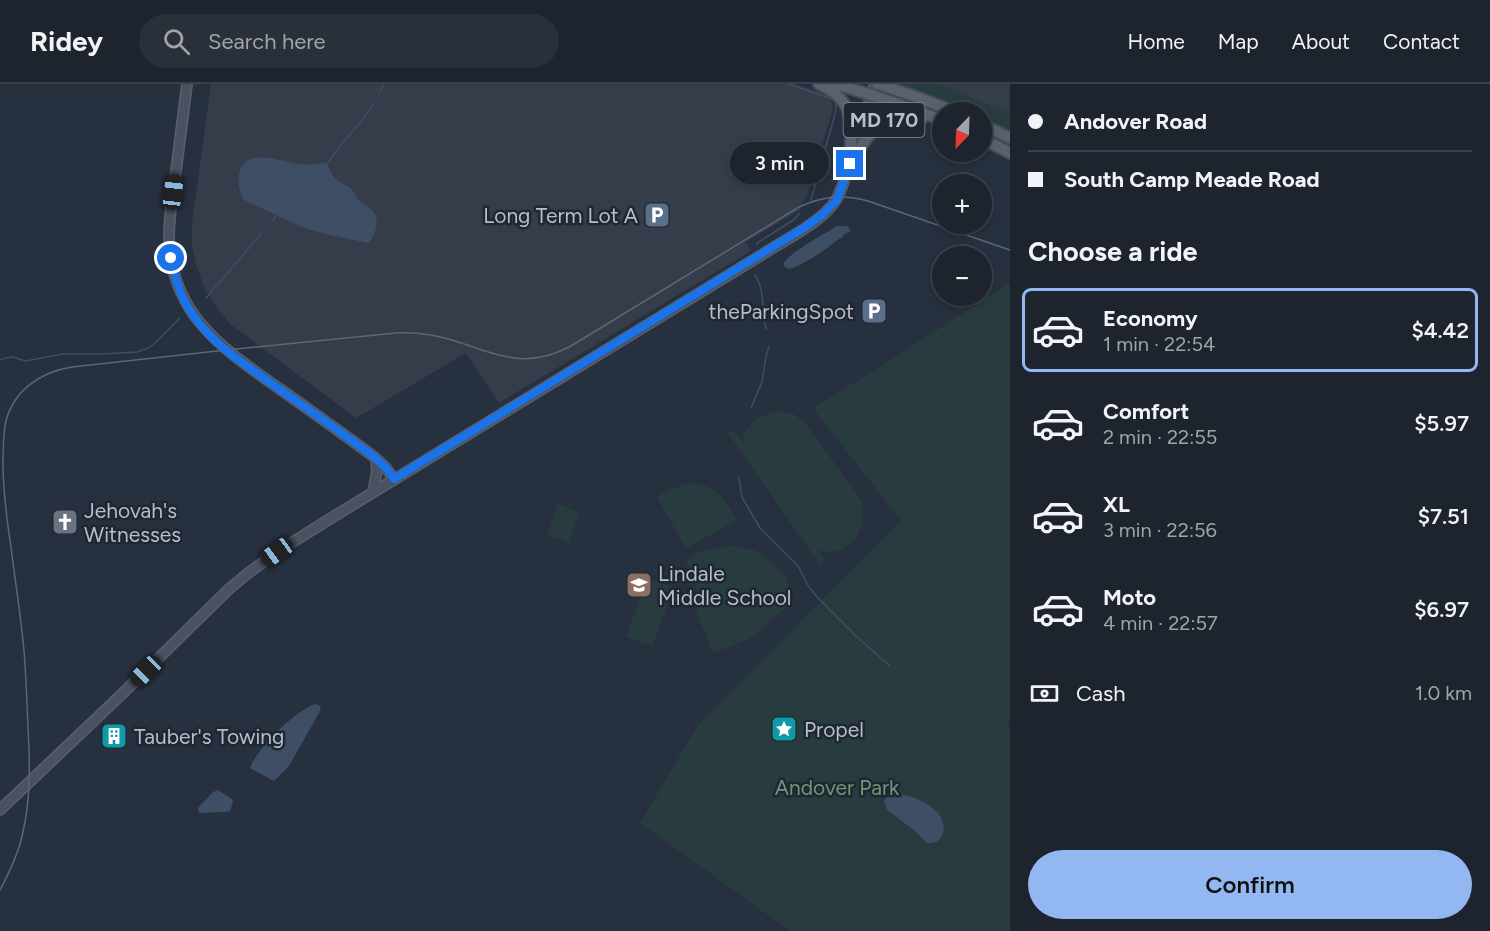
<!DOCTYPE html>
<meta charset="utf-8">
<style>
body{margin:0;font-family:Figtree,sans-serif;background:#2a303a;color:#f1f3f6;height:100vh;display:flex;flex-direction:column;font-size:22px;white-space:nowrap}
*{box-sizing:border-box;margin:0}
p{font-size:20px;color:#a0a4aa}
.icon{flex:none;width:33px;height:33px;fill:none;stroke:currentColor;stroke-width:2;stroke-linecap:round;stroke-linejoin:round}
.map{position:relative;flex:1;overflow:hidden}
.side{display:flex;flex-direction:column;background:#1d242e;width:480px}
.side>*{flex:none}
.guide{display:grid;align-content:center;height:132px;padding:0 18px;background:#1d242e}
.needle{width:39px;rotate:203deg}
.fabs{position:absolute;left:932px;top:18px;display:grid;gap:12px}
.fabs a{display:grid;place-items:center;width:60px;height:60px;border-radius:50%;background:#1d242e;box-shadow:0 3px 9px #0003,0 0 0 2px #3b414a;font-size:30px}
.end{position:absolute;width:27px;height:27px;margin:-14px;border:8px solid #1a73e8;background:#fff;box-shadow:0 0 0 3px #fff}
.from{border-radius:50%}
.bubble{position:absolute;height:42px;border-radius:21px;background:#1d242e;box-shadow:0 3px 9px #0003,0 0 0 2px #3b414a;font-size:20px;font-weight:600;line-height:42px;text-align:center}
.car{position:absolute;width:18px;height:36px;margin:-18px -9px;border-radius:8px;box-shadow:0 0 4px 2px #0007;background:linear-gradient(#222 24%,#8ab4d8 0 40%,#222 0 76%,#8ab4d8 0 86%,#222 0)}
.guide b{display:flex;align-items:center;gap:21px;height:57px;font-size:22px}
.guide b+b{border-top:2px solid #3b414a}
.guide i{width:15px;height:15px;background:#f1f3f6}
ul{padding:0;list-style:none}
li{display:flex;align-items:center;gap:18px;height:84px;margin:0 12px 9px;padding:0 6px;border:3px solid transparent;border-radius:9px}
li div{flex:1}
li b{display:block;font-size:22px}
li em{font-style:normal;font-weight:600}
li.selected{border-color:#93b7f1}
li>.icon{width:54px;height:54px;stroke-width:1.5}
h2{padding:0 18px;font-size:27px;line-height:72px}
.pay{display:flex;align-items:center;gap:15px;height:66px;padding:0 18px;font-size:22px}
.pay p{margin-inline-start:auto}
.action{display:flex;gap:12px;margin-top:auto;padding:12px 18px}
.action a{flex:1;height:69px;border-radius:36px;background:#93b7f1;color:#111;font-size:24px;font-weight:600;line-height:69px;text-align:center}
header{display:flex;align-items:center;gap:36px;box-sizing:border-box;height:84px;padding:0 30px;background:#1d242e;border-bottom:2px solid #3b414a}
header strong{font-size:28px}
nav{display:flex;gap:33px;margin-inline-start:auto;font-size:21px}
.search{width:420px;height:54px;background:#2a303a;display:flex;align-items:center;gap:15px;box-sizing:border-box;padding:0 21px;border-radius:33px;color:#a0a4aa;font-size:22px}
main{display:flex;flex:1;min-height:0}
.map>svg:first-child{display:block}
</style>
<header>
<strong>Ridey</strong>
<div class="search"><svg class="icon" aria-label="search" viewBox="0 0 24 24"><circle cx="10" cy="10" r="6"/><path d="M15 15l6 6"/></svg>Search here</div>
<nav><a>Home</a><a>Map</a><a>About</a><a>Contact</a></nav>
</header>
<main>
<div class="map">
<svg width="1010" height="847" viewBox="0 0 1010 847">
<rect width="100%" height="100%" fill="#27303e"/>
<g fill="#353d4b">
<path d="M211,0H794L823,9L829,13L832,19L833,25L808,109L800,123V126L746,158L751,167L499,319L466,269L356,334L230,240L216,223L204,203L196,181L192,162V140Z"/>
<path d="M911,0H1010V38Z"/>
</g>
<g fill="#283c3f">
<path d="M891,0H940L952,6L1010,29V50L981,36V28H965L934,15Z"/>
<path d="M1009,199L1010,200V635L1006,643L1010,645V847H790L640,739L698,641L901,437L813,324L880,283Z"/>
<path d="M778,327L794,330L806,340L862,417L863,440L855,455L842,466L827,468L818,466L825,477L820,481L728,349L734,346L743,359L745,347L758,333Z"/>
<path d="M690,399C717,401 724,414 737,436L689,463L684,461L657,413L671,405Z"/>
<path d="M558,420L579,428L569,459L547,451Z"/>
<path d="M731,462L754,466L771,478L787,494L792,515L788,523L776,531L755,552L716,568L712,566L697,530L696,500L686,477L700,467Z"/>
<path d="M648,494L674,504L652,562L626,553Z"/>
</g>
<g fill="#3d4e65">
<path d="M262,73C275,74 287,78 300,80C309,81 316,80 324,79C331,83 330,89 335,94C340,99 346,101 351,105C355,109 356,114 359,117C364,121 370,123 374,129C380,137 375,153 368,159L317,148L300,142L244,116C237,106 235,84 248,76C252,74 258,74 262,73Z"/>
<path d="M837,142H847L851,147L844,150L842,154H840C825,166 809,178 790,185L786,184L783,180C791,167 823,151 837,142Z"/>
<path d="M315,620L321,622L319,629L289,682L274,697L250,684C257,664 295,627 315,620Z"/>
<path d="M218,706L232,715L233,718L230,727L225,728L199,729L198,724L213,708Z"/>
<path d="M902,711C914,712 928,719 937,728C948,740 946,761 927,759L914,746L887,726L884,716L888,713Z"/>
</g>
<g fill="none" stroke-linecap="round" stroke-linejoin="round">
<g stroke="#3d4e65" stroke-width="1.5">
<path d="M789,0L832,15L835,17L836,23L835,30L811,116"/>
<path d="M379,9L384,0"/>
<path d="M326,81L344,57L363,35L373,20"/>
<path d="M273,136L276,132"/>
<path d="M757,161V159L792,137L800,129"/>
<path d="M755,191C765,205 762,228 766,245"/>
<path d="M206,214L261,150"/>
<path d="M0,276L6,274L13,273L26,277L63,270H101L137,268L148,264L155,259L180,234"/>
<path d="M751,324L762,298L766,272L769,263"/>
<path d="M739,394L742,413L760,444L798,482L809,503L818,514L857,553L890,582"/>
</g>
<g stroke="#58606c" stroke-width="12">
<g id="secondary">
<path d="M187,0C183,32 179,63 175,95C172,115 169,134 169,154C171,231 223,265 280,305C311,327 342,349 373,372L386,384L394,395"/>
<path d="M373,408L377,387L376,375"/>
<path d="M0,726L122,610L229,505L247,490L277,468L328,436L763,170C786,155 821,139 836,116C839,112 840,107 842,103L875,0"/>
</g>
</g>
<g stroke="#444b57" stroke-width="14">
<g id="primary">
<path d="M819,0C858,18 851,41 850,78"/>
<path d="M836,0L887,16L942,36"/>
<path d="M878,0L917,13L955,28"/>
<path d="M981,40L1010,54"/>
<path d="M981,54L1010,69"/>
<path d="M850,80C872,47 878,26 923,33"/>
</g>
</g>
<use href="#secondary" stroke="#495261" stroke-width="9"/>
<use href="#primary" stroke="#59616e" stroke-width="10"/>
<path stroke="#5d6675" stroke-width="1.5" d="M0,806C9,789 18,771 22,752C31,716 30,680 28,644C27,618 26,592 24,567C21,532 15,497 11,463C5,424 0,381 5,341C12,307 40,288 72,283L226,266L396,249C417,248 436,251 455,257C499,271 526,286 571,262L799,123C823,112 843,110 868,117L1010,166"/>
</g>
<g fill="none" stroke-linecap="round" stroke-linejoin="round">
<path stroke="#1a73e8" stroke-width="8" d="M171,174C174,189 178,205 185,218C204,255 243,279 275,302C308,325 341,348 373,372L386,384L394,395L807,142L822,131L837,116L850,80"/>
</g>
<defs>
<g id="parking-square" transform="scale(1.35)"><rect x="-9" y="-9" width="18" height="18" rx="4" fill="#5c6f8a" stroke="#1f2733"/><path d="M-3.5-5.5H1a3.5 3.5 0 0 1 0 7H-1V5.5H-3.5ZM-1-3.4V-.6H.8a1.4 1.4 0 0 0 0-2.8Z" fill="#fff"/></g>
<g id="church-square" transform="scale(1.35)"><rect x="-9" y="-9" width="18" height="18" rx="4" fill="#6b7280" stroke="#1f2733"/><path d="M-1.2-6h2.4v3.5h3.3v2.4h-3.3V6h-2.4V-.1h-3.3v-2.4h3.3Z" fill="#fff"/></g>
<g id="school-square" transform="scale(1.35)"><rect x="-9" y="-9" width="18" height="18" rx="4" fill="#8d6e63" stroke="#1f2733"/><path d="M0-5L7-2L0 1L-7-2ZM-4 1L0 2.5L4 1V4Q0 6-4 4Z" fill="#fff"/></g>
<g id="sight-square" transform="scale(1.35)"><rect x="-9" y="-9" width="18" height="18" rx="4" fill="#0f9aa8" stroke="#1f2733"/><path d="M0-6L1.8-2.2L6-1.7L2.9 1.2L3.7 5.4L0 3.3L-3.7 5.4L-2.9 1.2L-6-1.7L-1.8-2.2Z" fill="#fff"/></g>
<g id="building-square" transform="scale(1.35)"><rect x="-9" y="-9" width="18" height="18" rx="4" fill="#0f9aa8" stroke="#1f2733"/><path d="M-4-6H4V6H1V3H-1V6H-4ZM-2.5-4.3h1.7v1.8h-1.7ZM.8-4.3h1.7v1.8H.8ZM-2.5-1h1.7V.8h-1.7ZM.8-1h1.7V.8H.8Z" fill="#fff"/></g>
</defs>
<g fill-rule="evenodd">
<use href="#parking-square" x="657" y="131"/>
<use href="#parking-square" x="874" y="227"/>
<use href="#church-square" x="65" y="438"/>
<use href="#school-square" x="639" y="501"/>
<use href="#sight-square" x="784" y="645"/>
<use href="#building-square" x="114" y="652"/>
</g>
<g text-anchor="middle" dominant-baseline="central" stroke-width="5" stroke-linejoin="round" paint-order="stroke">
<rect fill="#1f2733" stroke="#89909c" stroke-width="1.5" x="843.5" y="19" width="81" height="34" rx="4.5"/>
<g font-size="20" font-weight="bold" fill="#b7bdc9">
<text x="884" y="36">MD 170</text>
</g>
<g font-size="21" fill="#b7bdc9" stroke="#1f2733" text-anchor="start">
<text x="638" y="131" text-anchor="end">Long Term Lot A</text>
<text x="854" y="227" text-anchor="end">theParkingSpot</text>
<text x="84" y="426">Jehovah's<tspan x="84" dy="24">Witnesses</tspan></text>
<text x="658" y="489">Lindale<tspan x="658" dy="24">Middle School</tspan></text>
<text x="804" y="645">Propel</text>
<text x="134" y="652">Tauber's Towing</text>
</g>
<g font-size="21" fill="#6f9879" stroke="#1f2733">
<text x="837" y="703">Andover Park</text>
</g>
</g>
</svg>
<div class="fabs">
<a><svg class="needle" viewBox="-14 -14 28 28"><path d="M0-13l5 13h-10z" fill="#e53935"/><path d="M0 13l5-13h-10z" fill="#a0a4aa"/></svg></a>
<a>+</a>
<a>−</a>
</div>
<i class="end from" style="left:171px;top:174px"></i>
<i class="end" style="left:850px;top:80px"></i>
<div class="bubble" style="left:730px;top:58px;width:99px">3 min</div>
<i class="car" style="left:173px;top:108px;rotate:7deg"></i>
<i class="car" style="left:277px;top:468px;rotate:234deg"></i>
<i class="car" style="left:146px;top:587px;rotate:225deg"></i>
</div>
<section class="side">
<div class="guide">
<b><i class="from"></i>Andover Road</b>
<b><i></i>South Camp Meade Road</b>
</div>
<h2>Choose a ride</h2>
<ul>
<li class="selected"><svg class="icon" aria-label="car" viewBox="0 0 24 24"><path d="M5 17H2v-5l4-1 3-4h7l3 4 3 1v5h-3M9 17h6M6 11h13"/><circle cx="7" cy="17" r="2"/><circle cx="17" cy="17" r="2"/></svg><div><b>Economy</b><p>1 min · 22:54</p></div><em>$4.42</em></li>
<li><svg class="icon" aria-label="car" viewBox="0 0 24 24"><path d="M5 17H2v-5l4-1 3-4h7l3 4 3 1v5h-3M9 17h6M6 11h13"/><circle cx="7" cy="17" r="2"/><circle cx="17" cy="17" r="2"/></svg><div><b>Comfort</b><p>2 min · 22:55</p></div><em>$5.97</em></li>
<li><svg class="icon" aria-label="car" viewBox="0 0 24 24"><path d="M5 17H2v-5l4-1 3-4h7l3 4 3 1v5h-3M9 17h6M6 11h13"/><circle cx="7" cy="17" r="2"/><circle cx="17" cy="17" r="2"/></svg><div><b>XL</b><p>3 min · 22:56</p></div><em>$7.51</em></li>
<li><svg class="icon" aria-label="car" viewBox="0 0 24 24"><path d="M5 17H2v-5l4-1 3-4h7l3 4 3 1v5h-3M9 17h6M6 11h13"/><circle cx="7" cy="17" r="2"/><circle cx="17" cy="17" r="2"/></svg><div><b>Moto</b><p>4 min · 22:57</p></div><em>$6.97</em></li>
</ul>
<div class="pay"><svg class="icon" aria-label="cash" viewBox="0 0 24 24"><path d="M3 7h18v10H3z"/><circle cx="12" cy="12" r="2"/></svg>Cash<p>1.0 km</p></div>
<div class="action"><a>Confirm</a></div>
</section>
</main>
